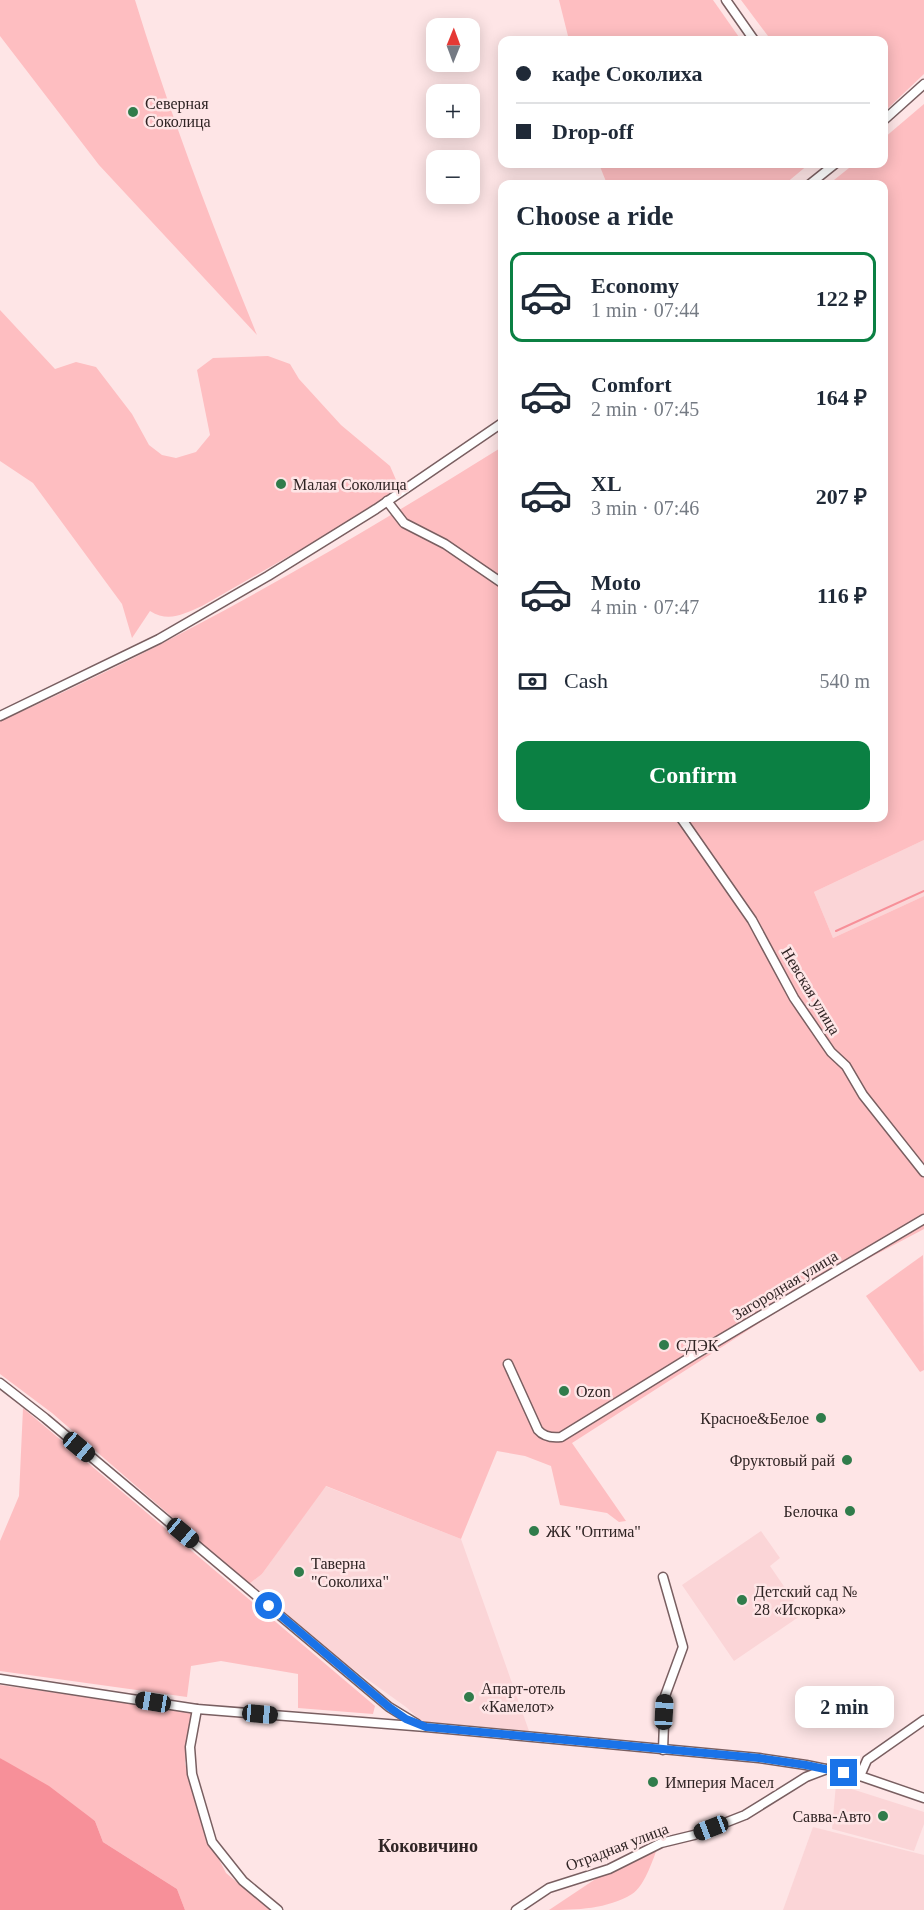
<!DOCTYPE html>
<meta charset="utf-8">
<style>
body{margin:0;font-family:"Times New Roman",serif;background:#f2f2f3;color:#1f2937;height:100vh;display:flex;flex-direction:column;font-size:22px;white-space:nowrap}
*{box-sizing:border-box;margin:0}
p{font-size:20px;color:#747a83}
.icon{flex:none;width:33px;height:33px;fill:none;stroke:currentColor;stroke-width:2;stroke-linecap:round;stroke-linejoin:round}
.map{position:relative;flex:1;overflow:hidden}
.sheet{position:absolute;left:498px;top:180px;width:390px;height:642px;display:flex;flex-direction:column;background:#fff;border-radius:12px;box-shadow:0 3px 15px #0003}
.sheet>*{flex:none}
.guide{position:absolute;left:498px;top:36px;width:390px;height:132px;border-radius:12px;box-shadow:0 3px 15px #0003;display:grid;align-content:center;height:132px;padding:0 18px;background:#fff}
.needle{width:39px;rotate:1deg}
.fabs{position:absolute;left:426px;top:18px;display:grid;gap:12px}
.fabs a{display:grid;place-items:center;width:54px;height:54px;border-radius:12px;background:#fff;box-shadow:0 3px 15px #0003;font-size:30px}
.end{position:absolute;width:27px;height:27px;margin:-14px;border:8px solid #1a73e8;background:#fff;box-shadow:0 0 0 3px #fff}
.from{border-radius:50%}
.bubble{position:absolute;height:42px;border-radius:12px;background:#fff;box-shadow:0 3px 15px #0003;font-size:20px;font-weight:700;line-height:42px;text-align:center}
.car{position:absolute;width:18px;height:36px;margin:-18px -9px;border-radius:8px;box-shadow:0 0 4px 2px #0007;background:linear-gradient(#222 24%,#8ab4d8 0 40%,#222 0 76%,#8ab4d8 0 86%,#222 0)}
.guide b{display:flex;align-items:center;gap:21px;height:57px;font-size:22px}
.guide b+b{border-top:2px solid #e0e1e3}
.guide i{width:15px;height:15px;background:#1f2937}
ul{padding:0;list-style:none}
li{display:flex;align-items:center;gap:18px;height:90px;margin:0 12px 9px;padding:0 6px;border:3px solid transparent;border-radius:12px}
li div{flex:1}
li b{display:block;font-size:22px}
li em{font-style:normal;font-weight:700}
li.current{border-color:#0b8043}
li>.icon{width:54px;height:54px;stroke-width:1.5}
h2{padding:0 18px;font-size:27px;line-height:72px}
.pay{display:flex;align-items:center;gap:15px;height:66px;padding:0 18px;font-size:22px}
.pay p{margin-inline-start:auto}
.cta{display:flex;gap:12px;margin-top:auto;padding:12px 18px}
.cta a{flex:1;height:69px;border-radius:12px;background:#0b8043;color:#fff;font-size:24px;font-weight:700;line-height:69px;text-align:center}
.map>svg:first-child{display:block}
</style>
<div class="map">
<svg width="924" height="1910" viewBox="0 0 924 1910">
<rect width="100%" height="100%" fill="#fee5e6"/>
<g fill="#fbd5d7">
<path d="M924,840V896L833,938L814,892Z"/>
<path d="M325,1486L461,1539L529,1731L421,1721L406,1707L321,1646L249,1584L262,1574Z"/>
<path d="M761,1531L780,1558L770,1566L803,1614L734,1661L682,1585Z"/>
<path d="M836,1784L924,1812V1824L914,1851L832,1829Z"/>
<path d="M813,1827L924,1855V1910H783Z"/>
</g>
<g fill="#febec1">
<path d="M0,0H135C170,114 212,225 257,335L99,165L0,36Z"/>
<path d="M559,0H713L741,40H569Z"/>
<path d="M741,0H924V74L884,112V40H771Z"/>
<path d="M924,104V840L814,892L833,938L924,896V1229L822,1283L572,1443L626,1521L619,1522L607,1513L560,1505L551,1466L525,1456L497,1451L461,1539L326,1486L262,1574L249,1584L52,1413L0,1374V721C175,644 340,548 502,447V818H884V184H829L854,164H884V138Z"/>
<path d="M599,164H809L785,184H607Z"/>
<path d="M0,310L55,369L76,362L96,367L132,414L149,445L162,455L176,458L196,452L210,435L197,370L213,358L268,356L290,364L299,379L341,425L390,466L400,489L333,531L202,606C183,614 169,623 150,611L132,638L122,604L33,483L0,461Z"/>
<path d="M923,1255L924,1370L920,1372L866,1296Z"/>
<path d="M23,1408L375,1706L373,1714L298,1708V1674L221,1661L191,1666L187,1697L0,1671V1541L19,1496Z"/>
<path d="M0,1685L194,1712L185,1763L205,1832L226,1873L270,1910H185L177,1889L103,1842L95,1821L0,1758Z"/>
<path d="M657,1849C652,1862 644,1887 632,1894C608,1909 576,1910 549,1910L597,1878Z"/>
</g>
<path fill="#f79099" d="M0,1758L49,1786L95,1821L103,1842L177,1889L185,1910H0Z"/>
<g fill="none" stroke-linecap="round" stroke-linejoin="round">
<path stroke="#f79099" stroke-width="2" d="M836,931L924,891"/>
<g stroke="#795f61" stroke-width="11">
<g id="minor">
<path d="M726,0L754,40"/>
<path d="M884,120L924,84"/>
<path d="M810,184L835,164"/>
<path d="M387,501L404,523L445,544L502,583"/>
<path d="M0,716L159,639L268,576L376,509L502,423"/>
<path d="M681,818L752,920L794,998L831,1052L846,1066L863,1095L924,1172"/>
<path d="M508,1364L538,1430C544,1437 552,1438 561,1437L694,1355L924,1219"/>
<path d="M0,1383L45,1418L389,1707L417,1724"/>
<path d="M0,1679L197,1709L426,1727L759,1758L806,1765L860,1776L924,1798"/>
<path d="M197,1709L190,1747L192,1774L212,1842L243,1881L278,1910"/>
<path d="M663,1750L665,1696L683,1647L663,1577"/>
<path d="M860,1776L867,1760L924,1720"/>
<path d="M516,1910L549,1888L609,1869L661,1843L694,1835L745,1815L806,1777L827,1769"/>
</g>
</g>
<use href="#minor" stroke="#fff" stroke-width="8"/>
</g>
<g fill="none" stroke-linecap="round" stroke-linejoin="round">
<path stroke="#1a73e8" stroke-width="8" d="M269,1606L389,1707L406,1719L426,1727L759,1758L806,1765L844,1773"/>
</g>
<g fill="#307c4b" stroke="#fee5e6" stroke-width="2">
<circle cx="133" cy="112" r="6"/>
<circle cx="281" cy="484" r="6"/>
<circle cx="664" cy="1345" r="6"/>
<circle cx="564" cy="1391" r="6"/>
<circle cx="821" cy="1418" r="6"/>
<circle cx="847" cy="1460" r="6"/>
<circle cx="850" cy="1511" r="6"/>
<circle cx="534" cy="1531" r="6"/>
<circle cx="299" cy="1572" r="6"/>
<circle cx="742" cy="1600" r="6"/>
<circle cx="469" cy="1697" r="6"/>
<circle cx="653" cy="1782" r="6"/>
<circle cx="883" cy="1816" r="6"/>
</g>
<g text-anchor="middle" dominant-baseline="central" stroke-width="5" stroke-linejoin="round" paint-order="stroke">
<g font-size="16" fill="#2f2424" stroke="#fee5e6" text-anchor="start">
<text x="145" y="103">Северная<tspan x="145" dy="18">Соколица</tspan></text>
<text x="293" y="484">Малая Соколица</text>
<text x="676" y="1345">СДЭК</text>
<text x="576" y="1391">Ozon</text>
<text x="809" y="1418" text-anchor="end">Красное&amp;Белое</text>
<text x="835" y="1460" text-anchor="end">Фруктовый рай</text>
<text x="838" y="1511" text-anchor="end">Белочка</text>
<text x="546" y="1531">ЖК "Оптима"</text>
<text x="311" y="1563">Таверна<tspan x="311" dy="18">"Соколиха"</tspan></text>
<text x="754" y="1591">Детский сад №<tspan x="754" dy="18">28 «Искорка»</tspan></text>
<text x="481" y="1688">Апарт-отель<tspan x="481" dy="18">«Камелот»</tspan></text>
<text x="665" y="1782">Империя Масел</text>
<text x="871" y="1816" text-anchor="end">Савва-Авто</text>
</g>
<g font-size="16" fill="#2f2424" stroke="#fee5e6">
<text transform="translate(811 991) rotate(59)">Невская улица</text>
<text transform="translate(785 1285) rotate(-31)">Загородная улица</text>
<text transform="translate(617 1847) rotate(-21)">Отрадная улица</text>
</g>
<g font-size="18" font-weight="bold" fill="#2f2424" stroke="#fee5e6">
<text x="428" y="1846">Коковичино</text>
</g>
</g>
</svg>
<div class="fabs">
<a><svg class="needle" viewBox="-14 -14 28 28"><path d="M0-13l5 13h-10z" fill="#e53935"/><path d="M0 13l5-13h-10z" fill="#747a83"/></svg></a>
<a>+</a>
<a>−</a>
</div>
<i class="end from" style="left:269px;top:1606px"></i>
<i class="end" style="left:844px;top:1773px"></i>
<div class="bubble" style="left:795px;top:1686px;width:99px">2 min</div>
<i class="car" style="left:79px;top:1447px;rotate:130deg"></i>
<i class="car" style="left:183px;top:1533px;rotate:130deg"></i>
<i class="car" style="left:153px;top:1702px;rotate:279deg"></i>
<i class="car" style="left:664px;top:1712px;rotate:3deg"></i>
<i class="car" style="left:260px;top:1714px;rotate:95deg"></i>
<i class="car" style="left:711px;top:1828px;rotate:249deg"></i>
<div class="guide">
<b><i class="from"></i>кафе Соколиха</b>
<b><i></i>Drop-off</b>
</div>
<section class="sheet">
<h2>Choose a ride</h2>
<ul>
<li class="current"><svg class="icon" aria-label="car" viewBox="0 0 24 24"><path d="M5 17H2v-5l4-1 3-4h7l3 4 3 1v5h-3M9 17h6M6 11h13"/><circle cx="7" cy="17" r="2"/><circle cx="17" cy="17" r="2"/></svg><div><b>Economy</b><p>1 min · 07:44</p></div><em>122 ₽</em></li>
<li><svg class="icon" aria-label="car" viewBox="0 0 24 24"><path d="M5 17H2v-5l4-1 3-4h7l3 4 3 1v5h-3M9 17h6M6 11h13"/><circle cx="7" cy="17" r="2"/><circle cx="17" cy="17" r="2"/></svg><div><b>Comfort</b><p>2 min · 07:45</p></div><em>164 ₽</em></li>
<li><svg class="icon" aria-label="car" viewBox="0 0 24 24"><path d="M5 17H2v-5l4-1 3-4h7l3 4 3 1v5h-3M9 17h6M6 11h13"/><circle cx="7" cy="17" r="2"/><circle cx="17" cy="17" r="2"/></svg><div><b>XL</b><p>3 min · 07:46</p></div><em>207 ₽</em></li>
<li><svg class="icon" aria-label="car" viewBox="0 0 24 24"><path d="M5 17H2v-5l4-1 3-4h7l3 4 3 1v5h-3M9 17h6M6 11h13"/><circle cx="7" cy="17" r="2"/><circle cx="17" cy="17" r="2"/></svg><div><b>Moto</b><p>4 min · 07:47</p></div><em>116 ₽</em></li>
</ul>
<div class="pay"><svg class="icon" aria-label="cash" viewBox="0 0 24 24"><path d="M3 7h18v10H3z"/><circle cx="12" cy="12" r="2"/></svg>Cash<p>540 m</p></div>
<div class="cta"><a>Confirm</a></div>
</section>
</div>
